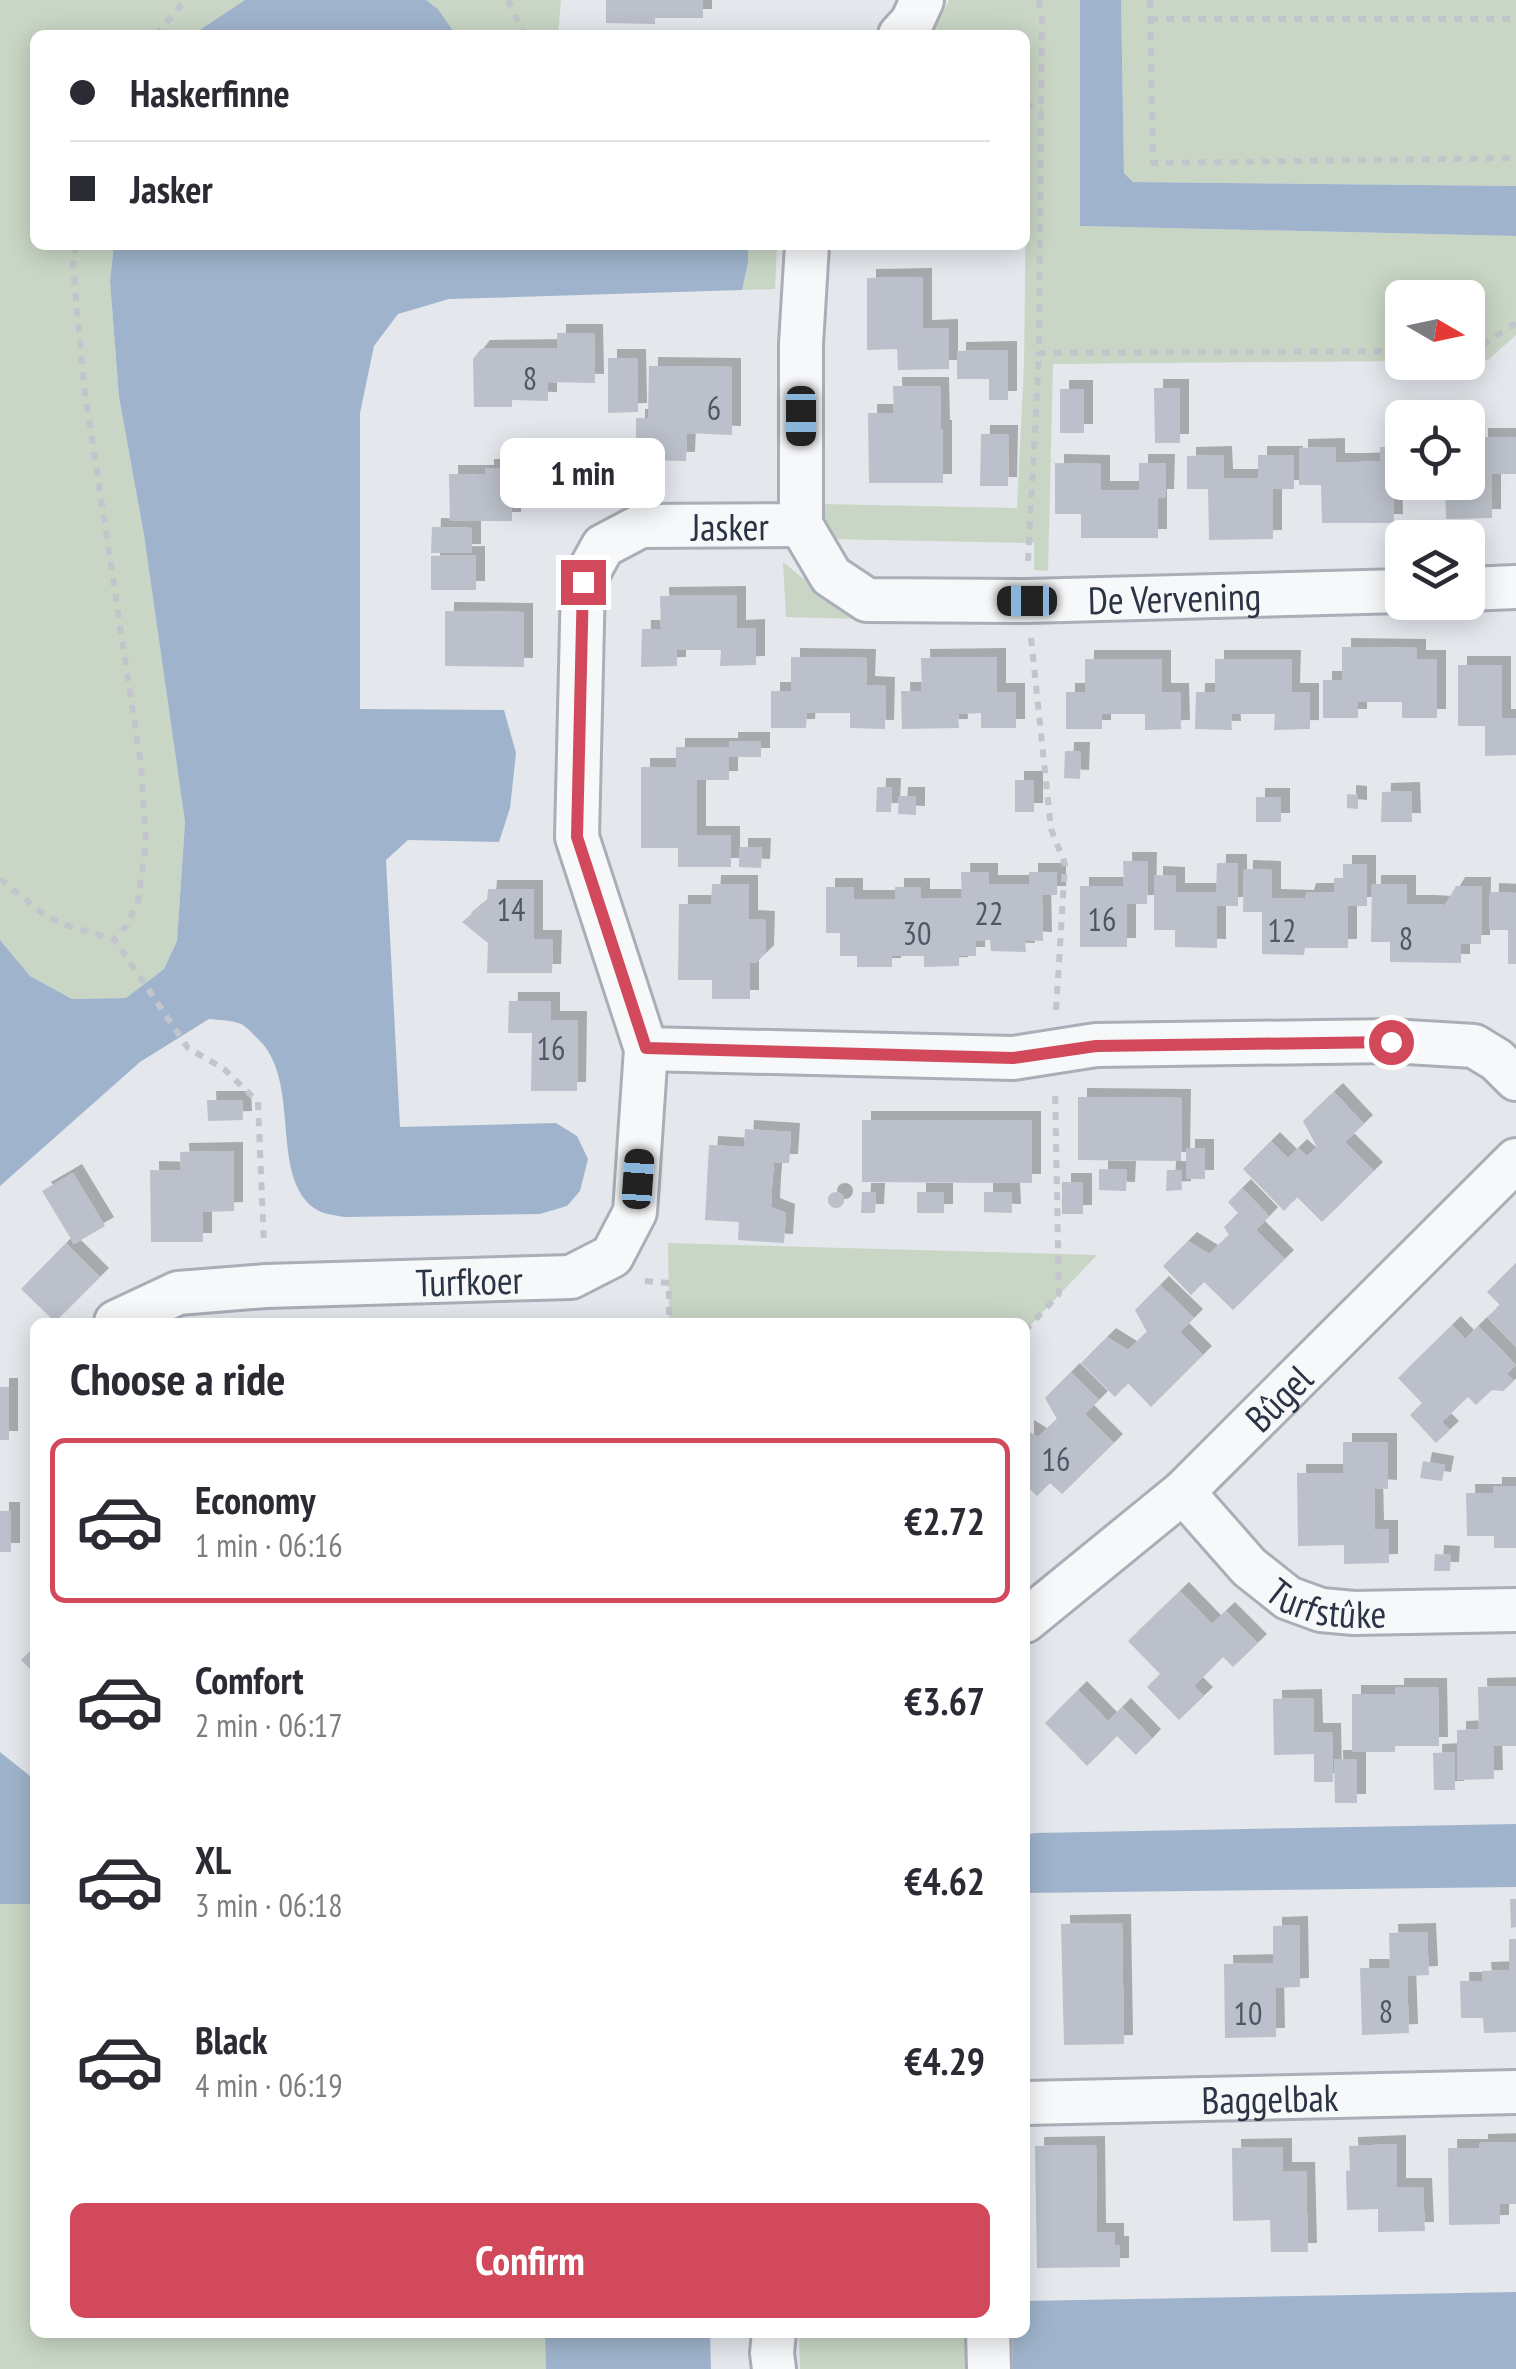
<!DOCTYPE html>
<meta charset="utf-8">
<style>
body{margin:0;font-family:"PT Sans Narrow",sans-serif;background:#f2f2f3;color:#2b2b33;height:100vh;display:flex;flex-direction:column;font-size:38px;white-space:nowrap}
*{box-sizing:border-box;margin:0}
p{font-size:32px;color:#7c7c81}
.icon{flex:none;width:55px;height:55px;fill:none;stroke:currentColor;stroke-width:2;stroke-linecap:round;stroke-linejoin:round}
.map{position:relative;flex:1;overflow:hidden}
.drawer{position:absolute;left:30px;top:1318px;width:1000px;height:1020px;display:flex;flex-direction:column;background:#fff;border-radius:15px;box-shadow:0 5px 25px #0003}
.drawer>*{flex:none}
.guide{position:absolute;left:30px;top:30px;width:1000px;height:220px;border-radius:15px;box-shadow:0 5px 25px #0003;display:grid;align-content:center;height:220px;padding:0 40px;background:#fff}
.needle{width:65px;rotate:99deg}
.controls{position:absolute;left:1385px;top:280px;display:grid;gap:20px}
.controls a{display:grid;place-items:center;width:100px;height:100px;border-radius:15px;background:#fff;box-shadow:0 5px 25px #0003;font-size:50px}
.end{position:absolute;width:45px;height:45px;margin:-22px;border:12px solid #d1495b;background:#fff;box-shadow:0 0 0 5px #fff}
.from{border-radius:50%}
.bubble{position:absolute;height:70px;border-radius:15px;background:#fff;box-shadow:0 5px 25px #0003;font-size:32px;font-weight:600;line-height:70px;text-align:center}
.car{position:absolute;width:30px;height:60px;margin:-30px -15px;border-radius:12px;box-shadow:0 0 8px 2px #0007;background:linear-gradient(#222 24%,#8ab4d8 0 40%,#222 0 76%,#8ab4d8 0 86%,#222 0)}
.guide b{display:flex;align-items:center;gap:35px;height:95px;font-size:38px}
.guide b+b{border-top:2px solid #e1e1e2}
.guide i{width:25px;height:25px;background:#2b2b33}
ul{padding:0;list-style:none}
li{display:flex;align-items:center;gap:30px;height:165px;margin:0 20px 15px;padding:0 20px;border:5px solid transparent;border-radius:15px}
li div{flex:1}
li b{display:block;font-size:38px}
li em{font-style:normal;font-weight:600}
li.active{border-color:#d1495b}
li>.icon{width:90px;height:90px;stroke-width:1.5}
h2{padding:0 40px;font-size:45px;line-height:120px}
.action{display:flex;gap:20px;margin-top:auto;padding:20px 40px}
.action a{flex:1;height:115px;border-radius:15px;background:#d1495b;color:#fff;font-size:40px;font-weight:600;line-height:115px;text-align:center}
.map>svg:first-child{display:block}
</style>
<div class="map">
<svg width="1516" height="2369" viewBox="0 0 1516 2369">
<defs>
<filter id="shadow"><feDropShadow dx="9" dy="-9" stdDeviation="0" flood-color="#0004"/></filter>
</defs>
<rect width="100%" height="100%" fill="#e4e7ec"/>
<g fill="#c9d6c5">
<path d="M0,0H245L192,35H35V245H114L110,281L119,397L144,535L185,822L177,941L164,969L126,998L72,999L30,976L0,940Z"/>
<path d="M426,0H561L558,35H456L438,9Z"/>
<path d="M949,0H1080V226L1516,236V335L1488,360H1468V298H1402V361L1053,364L1048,571L1034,570V543L827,539L824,504L1017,508L1024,365L1027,120L1025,119V35H922L940,17Z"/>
<path d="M1121,0H1516V186L1133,182L1124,173Z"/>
<path d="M748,245H777L775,289L742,290L748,263Z"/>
<path d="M783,562L821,593L864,619L786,617Z"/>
<path d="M668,1243L1097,1255L1025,1331V1322H669Z"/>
<path d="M0,1904H35V2332L545,2333L546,2369H0Z"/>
<path d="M799,2333H984L985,2369H800Z"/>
</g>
<g fill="#9fb4cc">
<path d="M245,0H426L438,9L456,35H192Z"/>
<path d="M1080,0H1121L1124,173L1133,182L1516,186V236L1080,226Z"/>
<path d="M114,245H748V263L742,290L449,299L398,314L374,346L360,413V709L504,710L516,753L510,808L499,842L408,840L386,860L400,1127L556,1123L577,1136L588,1159L580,1191L567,1206L540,1214L344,1217C333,1215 322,1214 314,1208C269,1175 302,1080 258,1039C253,1034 247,1027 241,1024C232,1020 219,1020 209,1019L140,1062L0,1186V940L30,976L72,999L126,998L164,969L177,941L185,822L144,535L119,397L110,281Z"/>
<path d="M0,1752L35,1780V1904H0Z"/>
<path d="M1516,1824V1887L1025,1893V1835L1035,1833Z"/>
<path d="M1516,2292V2369H1013L1012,2333L1025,2332V2301Z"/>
<path d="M545,2333H710L711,2369H546Z"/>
</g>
<g fill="#bbc0ca" filter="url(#shadow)">
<path d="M606,0H703V18H655V24L606,23Z"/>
<path d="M914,245H991L992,249L914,250Z"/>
<path d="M923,277V329L949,328V369L898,370L897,349L867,350V278Z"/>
<path d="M557,333H594L595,383L548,382V401L512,400V407H474L473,359L481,349L557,348Z"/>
<path d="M1008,350V400H989V379H957V351Z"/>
<path d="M608,358H637L638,412L608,413Z"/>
<path d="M649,366L732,367V435L687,433L686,461L636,460V418H648Z"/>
<path d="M893,386H940L941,429H943V483H869L868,413H894Z"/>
<path d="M1154,388H1180V443H1155Z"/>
<rect x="1060" y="389" width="24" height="44"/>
<path d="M981,434H1009L1008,486H980Z"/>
<path d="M1479,437H1516V474H1492V518L1446,519L1445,482H1468V458H1479Z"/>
<path d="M1336,447V462H1358L1380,461V447H1402V486H1393L1394,523H1322L1321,485H1299V448Z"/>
<path d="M1223,455L1224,478H1258V455H1294V489H1273V539L1209,540L1208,489H1187V456Z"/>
<path d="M1055,463L1101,464V490H1139V463H1166L1165,498H1158V538H1081V514H1055Z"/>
<path d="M485,468H512V521H450L449,474H485Z"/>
<path d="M432,527L472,528V553H431Z"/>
<path d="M476,555V590H431V556Z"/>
<path d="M737,595V629L756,628V665L720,666L721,650H677V666L641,667L642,629H661L660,596Z"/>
<path d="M445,611L524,612V667L445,666Z"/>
<path d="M1342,647L1417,648V659H1437V718H1402V702H1358V718H1323V680H1342Z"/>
<path d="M791,657L867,658L866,685L886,686L885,729L850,728V713H807L806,728H771V691H791Z"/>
<path d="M997,657V692H1016V728H981V713L958,714L959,728L902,729L901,691H922L921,658Z"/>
<path d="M1085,659H1162V692H1180L1181,729L1145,730V714H1102V729H1066V692H1085Z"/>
<path d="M1215,659H1292L1291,692H1310V729L1274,730L1275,714H1231L1232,730L1195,729L1196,692H1215Z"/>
<path d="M1458,665H1502V718H1516V755L1485,756V726H1458Z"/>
<path d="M729,741H761V757H729V780H697V835H731V867H678V848H641V767H676V747H729Z"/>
<path d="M1065,751H1081L1080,779L1064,778Z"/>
<rect x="1015" y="780" width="19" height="32"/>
<path d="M877,787H892L891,812H876Z"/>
<path d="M1411,791L1412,822H1381L1382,792Z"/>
<path d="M1347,794L1358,795V809L1347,808Z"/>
<path d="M899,796H916V815L898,814Z"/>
<rect x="1256" y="797" width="25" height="25"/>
<path d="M739,847H762L761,868L739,867Z"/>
<path d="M1123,861H1148L1147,904H1127V947H1080V886H1124Z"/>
<path d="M1217,863H1238V906H1217V948L1175,947V930H1154V875L1176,876V892H1216Z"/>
<path d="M1343,864H1367V906H1348V948H1305L1304,955L1262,954V912H1243L1244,869L1272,870V898L1305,899L1307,892H1334V878H1343Z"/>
<path d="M961,872H989V884H1029V872H1057V895H1042L1043,941L1025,940L1026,952L991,951L990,940L976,941V956H959V966L924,967V956H892V967H857V956H840V933H826V887H854V899H895V887H921V898H962Z"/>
<path d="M712,884H749V919L766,920L765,954L756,963H750V999H712V980H678L679,904H711Z"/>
<path d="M1372,884H1407V904H1426L1445,905L1456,886H1482L1481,944H1461V963L1390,962V942H1371Z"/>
<path d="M488,889H534V939H553L552,973H487L488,943L462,922L487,901Z"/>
<path d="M1490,892L1516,893V964H1508V930H1489Z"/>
<path d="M509,1001H551V1020H578L577,1091H531L532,1033H508Z"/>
<path d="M1334,1092L1364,1124L1345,1142L1374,1171L1322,1222L1297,1197L1284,1211L1243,1169L1271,1141L1288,1158L1298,1148L1307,1156L1317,1147L1303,1121Z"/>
<path d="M1078,1097L1182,1098L1181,1161L1078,1160Z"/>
<path d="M207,1100H242L243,1120L208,1121Z"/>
<path d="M862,1120H1032V1183L862,1182Z"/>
<path d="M745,1129L791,1132L789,1163H774L772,1186L771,1207L786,1213L784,1243L738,1240L739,1222L705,1220L709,1145L744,1147Z"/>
<rect x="1186" y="1148" width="19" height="31"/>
<path d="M234,1151V1211L203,1212V1242H151L150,1170L181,1171L180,1152Z"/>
<path d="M1099,1169L1127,1170L1126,1191L1099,1190Z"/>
<path d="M1167,1170H1181L1182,1190L1166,1191Z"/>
<path d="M73,1173L105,1226L74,1244L42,1191Z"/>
<rect x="1062" y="1182" width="21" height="32"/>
<path d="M1242,1188L1269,1216L1256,1230L1285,1259L1233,1310L1204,1282L1191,1295L1163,1266L1188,1241L1209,1254L1229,1235L1224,1227L1238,1213L1228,1202Z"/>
<circle cx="836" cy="1200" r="8"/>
<path d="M862,1192H876L875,1213H861Z"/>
<rect x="917" y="1192" width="27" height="21"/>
<path d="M984,1192H1011L1012,1213L984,1212Z"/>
<path d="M66,1243L100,1277L55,1322L21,1289Z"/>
<path d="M1516,1263V1347L1487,1317L1500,1305L1487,1292Z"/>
<path d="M1160,1285L1194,1318L1180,1332L1203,1355L1151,1407L1128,1383L1115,1397L1081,1363L1107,1337L1128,1350L1147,1332L1135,1310Z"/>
<path d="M1452,1325L1465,1339L1478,1326L1516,1365L1507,1374L1514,1381L1503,1391L1492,1390L1476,1405L1468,1397L1442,1422L1450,1430L1436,1443L1410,1415L1422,1403L1398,1378Z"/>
<path d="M1071,1372L1099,1400L1085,1414L1114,1443L1062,1494L1050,1483L1037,1496L1025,1484V1429L1038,1437L1057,1419L1045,1398Z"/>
<rect x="0" y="1387" width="9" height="53"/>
<path d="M1343,1442H1388V1489L1374,1488L1375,1529H1389V1563L1344,1564V1545L1298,1546L1297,1473H1343Z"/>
<path d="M1423,1461L1445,1465L1442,1481L1420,1478Z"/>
<path d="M1493,1486H1516V1548H1494V1536H1467L1466,1493H1493Z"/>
<rect x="0" y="1511" width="11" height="41"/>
<path d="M1435,1554L1451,1555L1450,1571H1434Z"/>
<path d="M1180,1591L1212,1624L1226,1611L1258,1643L1233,1667L1223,1657L1194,1686L1204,1696L1179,1720L1147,1687L1160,1674L1128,1641Z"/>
<path d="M35,1646V1674L21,1660Z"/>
<path d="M1516,1686V1746H1493L1494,1779L1457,1780V1730L1479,1729L1478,1687Z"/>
<path d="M1395,1687H1438L1439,1746H1395V1752H1352V1694H1395Z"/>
<path d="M1078,1690L1108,1721L1122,1707L1152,1738L1136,1755L1117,1736L1087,1766L1045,1723Z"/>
<path d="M1313,1698L1314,1732H1332L1333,1782H1314V1754L1274,1755L1273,1699Z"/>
<path d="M1455,1752V1790H1434L1433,1753Z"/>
<path d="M1334,1759H1357V1803H1335Z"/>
<path d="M1510,1899H1516V1927L1511,1928Z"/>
<path d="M1122,1923L1124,2044L1064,2045L1061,1924Z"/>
<path d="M1299,1925L1300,1987L1275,1988L1276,2037L1225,2038L1224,1964L1273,1963V1926Z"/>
<path d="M1427,1932L1429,1975L1407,1976L1409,2033L1362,2035L1360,1968H1390L1389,1933Z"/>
<path d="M1509,1939H1516V2032L1484,2033L1483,2018H1461L1460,1981H1483L1482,1971L1509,1970Z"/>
<path d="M1516,2142V2204H1500V2224L1449,2225L1448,2148H1479V2143Z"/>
<path d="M1397,2144V2187H1423L1425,2231L1378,2232V2209L1347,2210L1346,2171L1350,2170L1349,2146Z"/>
<path d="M1096,2145L1097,2232H1115V2245H1120V2267L1037,2268L1035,2146Z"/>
<path d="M1283,2147V2171H1306L1308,2252H1271L1270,2220L1233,2221L1232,2148Z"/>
</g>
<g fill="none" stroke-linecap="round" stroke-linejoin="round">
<g stroke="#a9aeb7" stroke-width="48">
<g id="street">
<path d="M900,35L912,22L922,0"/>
<path id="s1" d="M801,525L831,576L867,600L1027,601L1402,591"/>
<path d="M1468,589L1516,587"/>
<path d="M646,1049L1013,1058L1096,1045L1391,1041L1474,1046L1497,1060L1516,1079"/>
<path id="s2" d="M116,1322L178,1293L266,1286L571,1277L612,1256L635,1212L646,1049L577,837L583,582L603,546L641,526L801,525V344L807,245"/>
<path id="s3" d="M1183,1492L1249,1567L1288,1598L1321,1610L1354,1613L1516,1610"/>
<path id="s4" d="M1025,1621L1183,1492L1516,1160"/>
<path id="s5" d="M1025,2103L1516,2092"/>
<path d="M774,2332L772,2353L774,2369"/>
<path d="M988,2332L989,2369"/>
</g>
</g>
<g stroke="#c2c5cb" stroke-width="6" stroke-dasharray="8 8" stroke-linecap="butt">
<path d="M508,0L524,35"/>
<path d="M1039,0L1042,20L1039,353L1402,351"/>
<path d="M1150,0L1153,163L1516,158"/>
<path d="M1150,19H1516"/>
<path d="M156,35L185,0"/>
<path d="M1025,104L1042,109"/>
<path d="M76,245L73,268L84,385L141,766L146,843L138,901L127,925L114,939"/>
<path d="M1468,351H1473L1516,323"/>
<path d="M1028,561L1039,353"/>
<path d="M1031,638L1051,829L1065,864L1056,1012"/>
<path d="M0,879L47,917L74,928L114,939L188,1048L224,1069L258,1102L264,1245"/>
<path d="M645,1281L669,1283V1322"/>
<path d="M1025,1331L1059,1294L1055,1089"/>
</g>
<use href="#street" stroke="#f7f8fa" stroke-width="42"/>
</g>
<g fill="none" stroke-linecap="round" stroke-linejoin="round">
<path stroke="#d1495b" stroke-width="12" d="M583,582L577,837L646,1048L1013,1058L1096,1046L1391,1042"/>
</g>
<g text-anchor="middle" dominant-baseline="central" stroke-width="8" stroke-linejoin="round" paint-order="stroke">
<g font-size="32" fill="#4f5766">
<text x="530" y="378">8</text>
<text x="714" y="408">6</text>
<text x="511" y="909">14</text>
<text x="989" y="913">22</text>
<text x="1102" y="919">16</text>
<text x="1282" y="930">12</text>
<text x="917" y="933">30</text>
<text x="1406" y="938">8</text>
<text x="551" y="1048">16</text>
<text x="1056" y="1459">16</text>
<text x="1386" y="2011">8</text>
<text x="1248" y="2013">10</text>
</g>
<g font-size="38" fill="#2b3445" stroke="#f4f6f9">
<text stroke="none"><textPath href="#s2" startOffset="1372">Jasker</textPath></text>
<text stroke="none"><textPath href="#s1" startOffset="410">De Vervening</textPath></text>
<text stroke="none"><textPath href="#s2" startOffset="360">Turfkoer</textPath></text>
<text stroke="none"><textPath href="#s4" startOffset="338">Bûgel</textPath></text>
<text stroke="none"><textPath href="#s3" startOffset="190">Turfstûke</textPath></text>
<text stroke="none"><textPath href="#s5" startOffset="245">Baggelbak</textPath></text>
</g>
</g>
</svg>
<div class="controls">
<a><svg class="needle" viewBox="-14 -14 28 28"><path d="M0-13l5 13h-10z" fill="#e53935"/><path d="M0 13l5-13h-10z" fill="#7c7c81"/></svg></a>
<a><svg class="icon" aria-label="locate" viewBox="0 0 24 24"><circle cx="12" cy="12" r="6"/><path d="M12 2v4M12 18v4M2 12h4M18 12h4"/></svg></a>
<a><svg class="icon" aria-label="layers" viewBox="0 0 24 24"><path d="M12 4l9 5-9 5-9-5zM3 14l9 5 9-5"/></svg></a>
</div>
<i class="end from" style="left:1391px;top:1042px"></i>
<i class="end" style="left:583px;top:582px"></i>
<div class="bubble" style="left:500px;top:438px;width:165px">1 min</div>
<i class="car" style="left:801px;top:416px;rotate:180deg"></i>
<i class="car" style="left:1027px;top:601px;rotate:270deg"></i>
<i class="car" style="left:638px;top:1179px;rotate:4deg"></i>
<div class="guide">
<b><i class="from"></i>Haskerfinne</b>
<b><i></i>Jasker</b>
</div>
<section class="drawer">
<h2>Choose a ride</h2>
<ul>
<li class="active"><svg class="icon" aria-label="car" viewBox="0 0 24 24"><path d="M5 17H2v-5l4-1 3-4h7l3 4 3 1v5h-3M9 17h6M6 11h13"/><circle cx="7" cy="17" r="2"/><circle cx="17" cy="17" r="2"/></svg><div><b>Economy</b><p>1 min · 06:16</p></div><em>€2.72</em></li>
<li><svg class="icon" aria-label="car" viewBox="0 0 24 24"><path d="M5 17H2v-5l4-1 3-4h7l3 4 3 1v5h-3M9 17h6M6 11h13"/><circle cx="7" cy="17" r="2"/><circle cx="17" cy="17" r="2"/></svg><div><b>Comfort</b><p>2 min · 06:17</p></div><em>€3.67</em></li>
<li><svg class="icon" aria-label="car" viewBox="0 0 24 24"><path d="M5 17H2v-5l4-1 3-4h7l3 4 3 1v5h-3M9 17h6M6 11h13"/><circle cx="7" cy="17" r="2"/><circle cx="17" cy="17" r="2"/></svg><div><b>XL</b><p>3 min · 06:18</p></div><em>€4.62</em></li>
<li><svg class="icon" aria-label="car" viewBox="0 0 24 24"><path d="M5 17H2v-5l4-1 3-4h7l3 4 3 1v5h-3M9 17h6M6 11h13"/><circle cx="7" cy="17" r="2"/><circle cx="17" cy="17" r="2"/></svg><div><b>Black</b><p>4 min · 06:19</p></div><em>€4.29</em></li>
</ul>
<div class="action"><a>Confirm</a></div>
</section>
</div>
